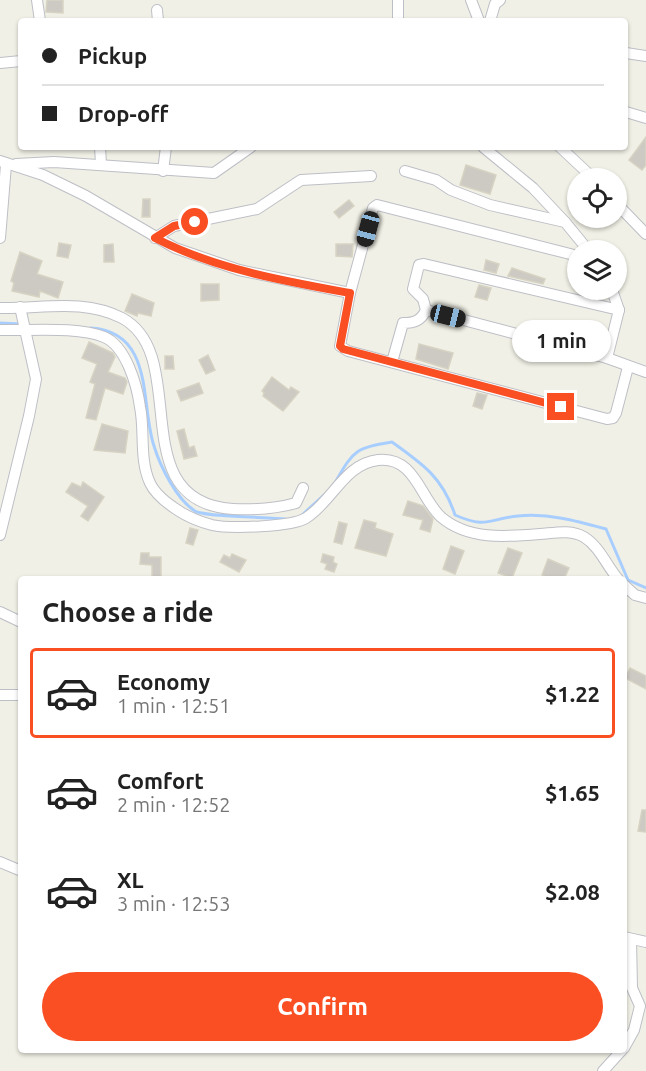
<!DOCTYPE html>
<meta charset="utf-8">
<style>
body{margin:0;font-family:Ubuntu,sans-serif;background:#f2f2f2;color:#222;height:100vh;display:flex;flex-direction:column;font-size:22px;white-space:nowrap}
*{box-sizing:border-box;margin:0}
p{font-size:20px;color:#767676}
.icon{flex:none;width:33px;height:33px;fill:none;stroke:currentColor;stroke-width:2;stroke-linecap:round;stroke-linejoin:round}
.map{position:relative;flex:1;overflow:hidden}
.panel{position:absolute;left:18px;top:576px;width:609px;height:477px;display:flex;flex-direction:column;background:#fff;border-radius:6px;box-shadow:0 2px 4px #0004}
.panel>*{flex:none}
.banner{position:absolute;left:18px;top:18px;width:610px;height:132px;border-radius:6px;box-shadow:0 2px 4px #0004;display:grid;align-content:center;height:132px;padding:0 24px;background:#fff}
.tools{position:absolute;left:567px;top:168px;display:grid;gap:12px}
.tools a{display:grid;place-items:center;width:60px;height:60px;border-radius:50%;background:#fff;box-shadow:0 2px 4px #0004;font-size:30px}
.end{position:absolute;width:27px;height:27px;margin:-14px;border:8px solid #fa4e23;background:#fff;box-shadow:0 0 0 3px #fff}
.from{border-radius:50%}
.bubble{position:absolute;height:42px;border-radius:21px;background:#fff;box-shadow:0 2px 4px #0004;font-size:20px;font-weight:700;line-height:42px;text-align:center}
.car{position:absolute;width:18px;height:36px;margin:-18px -9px;border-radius:8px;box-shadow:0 0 4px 2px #0007;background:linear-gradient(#222 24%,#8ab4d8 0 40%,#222 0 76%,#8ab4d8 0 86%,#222 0)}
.banner b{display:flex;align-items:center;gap:21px;height:57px;font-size:22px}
.banner b+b{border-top:2px solid #e0e0e0}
.banner i{width:15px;height:15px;background:#222}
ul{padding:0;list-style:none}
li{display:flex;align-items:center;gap:18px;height:90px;margin:0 12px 9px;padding:0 12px;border:3px solid transparent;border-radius:6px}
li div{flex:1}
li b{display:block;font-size:22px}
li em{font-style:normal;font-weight:700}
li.on{border-color:#fa4e23}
li>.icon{width:54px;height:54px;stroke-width:1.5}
h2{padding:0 24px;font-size:27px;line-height:72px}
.button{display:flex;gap:12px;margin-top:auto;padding:12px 24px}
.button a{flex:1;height:69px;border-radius:36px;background:#fa4e23;color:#fff;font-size:24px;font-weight:700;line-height:69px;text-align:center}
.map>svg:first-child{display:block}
</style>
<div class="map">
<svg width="646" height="1071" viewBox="0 0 646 1071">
<rect width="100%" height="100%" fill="#f1f0e6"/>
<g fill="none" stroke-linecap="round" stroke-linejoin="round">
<g stroke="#a8ceff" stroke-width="3">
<path d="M0,323L22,324"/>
<path d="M91,328C155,332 140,405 154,446C160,466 177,500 195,511C204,517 270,517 286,519"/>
<path d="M336,481C354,449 357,448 392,442C423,464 443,478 455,515C487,529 488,519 518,516C549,513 577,521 606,529L628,580L646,588"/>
<path d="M303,514L324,495"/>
</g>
</g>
<g fill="#cccac3" stroke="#d7d3c3" stroke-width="1.5">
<path d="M47,0H63V13L46,12Z"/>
<path d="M646,137V165L642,170L629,160Z"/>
<path d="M466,165L496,175L490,194L460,185Z"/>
<path d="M143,199H150V217H142Z"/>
<path d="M349,200L354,206L339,218L334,212Z"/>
<path d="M59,243L71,245L68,258L57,256Z"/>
<path d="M113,244L114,262H104V245Z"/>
<path d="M336,244H353L352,257L336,256Z"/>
<path d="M20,252L42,261L37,274L63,282L58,298L40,291L39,297L12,291L14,283L11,281Z"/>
<path d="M486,260L499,264L496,273L484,270Z"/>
<path d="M512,268L545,279L543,284L508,276Z"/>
<path d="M201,284H219V300L201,301Z"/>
<path d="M479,285L491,288L487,300L475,297Z"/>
<path d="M132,294L154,303L151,316L138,313L137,316L125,311Z"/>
<path d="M89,342L113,353L115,357L108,372L125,378L127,382L123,394L105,388L96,420L86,418L95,384L90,382L97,364L82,358Z"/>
<path d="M419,344L453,353L448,369L416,359Z"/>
<path d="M208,355L215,370L206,374L199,360Z"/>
<path d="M165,356H173L174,369H165Z"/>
<path d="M272,377L289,390L291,387L299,392L283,411L263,396L264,393L262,391Z"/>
<path d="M199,383L203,393L181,401L177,391Z"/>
<path d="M477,393L487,395L482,409L473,406Z"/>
<path d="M102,424L128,431L125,453L94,450Z"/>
<path d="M184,429L189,448L194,446L197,456L184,459L177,431Z"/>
<path d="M83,482L104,497L88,521L81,516L88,506L66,492L72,483L81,487Z"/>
<path d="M408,501L423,506L433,519L430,532L420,529L423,520L403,515Z"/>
<path d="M364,520L376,523L375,528L393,534L386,556L355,548Z"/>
<path d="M339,522L347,524L342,544L334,542Z"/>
<path d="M190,528L198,530L193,545L186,543Z"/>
<path d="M451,546L464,551L455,574L443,569Z"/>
<path d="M508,548L522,553L512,578L498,573Z"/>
<path d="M141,553H149V557H161V578H152V565L140,564Z"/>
<path d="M232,554L246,560L239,572L220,562L224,555L230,558Z"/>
<path d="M323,554L334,557L333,562L337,564L334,572L325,569L327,564L321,562Z"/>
<path d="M548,559L569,568L564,579H550L542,575Z"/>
<path d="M630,668L646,676V689L625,678Z"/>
<path d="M642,810H646V832L638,831Z"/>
</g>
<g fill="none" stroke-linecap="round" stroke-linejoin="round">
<g stroke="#bdbfc6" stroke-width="12">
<g id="minor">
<path d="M37,0L40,21"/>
<path d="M398,0V21"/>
<path d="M471,0L479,21"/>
<path d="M157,10L158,21"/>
<path d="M490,21L495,4L500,0"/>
<path d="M626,53L646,56"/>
<path d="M0,63L21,61"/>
<path d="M626,112L646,118"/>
<path d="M100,147L101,164"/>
<path d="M483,147L533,188L565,222"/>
<path d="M560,147L593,178"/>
<path d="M0,161L43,175L86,196L175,248L239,270L350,293"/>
<path d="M16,164L54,162L214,173L251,147"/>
<path d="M163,171L166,147"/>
<path d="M405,171L436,180L451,190L490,205L565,222L588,250"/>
<path d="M616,203L646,234"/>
<path d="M0,238L6,165"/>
<path d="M155,238L174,226L257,209L301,180L371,176"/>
<path d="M578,256L377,205L373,208L350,293L340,346L348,351L607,419L613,418L616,413L628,367"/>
<path d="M0,308C42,309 83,298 122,318C193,356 121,502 233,509C255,510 275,509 296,503L303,488"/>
<path d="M426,310L607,358L619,310L612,290"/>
<path d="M0,330C29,331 77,326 104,337C126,346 137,385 140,407C145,431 139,459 150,483C155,494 168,504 179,511C188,517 201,522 212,525C229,529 292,527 306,518C333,501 344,464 378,460C415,456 420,498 441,517C468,540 505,537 540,534C554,533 571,529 584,537C599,546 607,566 618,579"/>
<path d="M607,358L646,372"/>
<path d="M392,362L403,323C414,323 421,321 426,310L423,299L413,289L419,265L424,264L619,310"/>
<path d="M0,535L29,416L36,379L20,307"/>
<path d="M624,585L635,595L646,598"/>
<path d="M0,612L21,622"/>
<path d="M0,695H21"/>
<path d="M0,862L19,870"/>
<path d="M624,937L646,942"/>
<path d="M624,1048L634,1030L640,1006L632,988L631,939"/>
<path d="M603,1071L622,1050"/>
</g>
</g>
<use href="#minor" stroke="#fff" stroke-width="10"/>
</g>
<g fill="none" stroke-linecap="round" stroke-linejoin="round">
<path stroke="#fa4e23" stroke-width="8" d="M195,222L174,226L155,238C215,269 284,281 350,293L340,346L343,349L561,407"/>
</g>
</svg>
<div class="tools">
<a><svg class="icon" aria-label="locate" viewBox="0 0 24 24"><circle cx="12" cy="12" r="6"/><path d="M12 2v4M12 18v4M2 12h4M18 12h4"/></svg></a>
<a><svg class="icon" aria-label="layers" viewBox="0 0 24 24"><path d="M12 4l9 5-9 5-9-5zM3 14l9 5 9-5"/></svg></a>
</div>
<i class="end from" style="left:195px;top:222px"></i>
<i class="end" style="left:561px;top:407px"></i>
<div class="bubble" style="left:512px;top:320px;width:99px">1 min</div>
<i class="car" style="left:368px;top:229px;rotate:195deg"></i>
<i class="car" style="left:448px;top:316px;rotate:104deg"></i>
<div class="banner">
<b><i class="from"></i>Pickup</b>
<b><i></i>Drop-off</b>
</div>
<section class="panel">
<h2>Choose a ride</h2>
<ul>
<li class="on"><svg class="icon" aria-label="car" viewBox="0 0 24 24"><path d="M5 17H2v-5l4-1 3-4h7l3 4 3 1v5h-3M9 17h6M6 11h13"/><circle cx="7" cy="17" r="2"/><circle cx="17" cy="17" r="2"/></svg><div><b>Economy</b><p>1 min · 12:51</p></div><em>$1.22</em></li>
<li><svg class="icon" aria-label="car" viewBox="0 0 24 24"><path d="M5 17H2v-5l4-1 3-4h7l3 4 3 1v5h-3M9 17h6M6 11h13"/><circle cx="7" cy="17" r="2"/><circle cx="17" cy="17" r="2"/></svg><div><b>Comfort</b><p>2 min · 12:52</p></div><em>$1.65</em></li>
<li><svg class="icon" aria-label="car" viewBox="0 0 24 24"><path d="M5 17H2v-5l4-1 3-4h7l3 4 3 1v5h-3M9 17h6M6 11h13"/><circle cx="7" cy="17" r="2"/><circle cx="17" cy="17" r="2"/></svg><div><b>XL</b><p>3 min · 12:53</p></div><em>$2.08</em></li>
</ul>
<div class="button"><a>Confirm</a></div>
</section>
</div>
